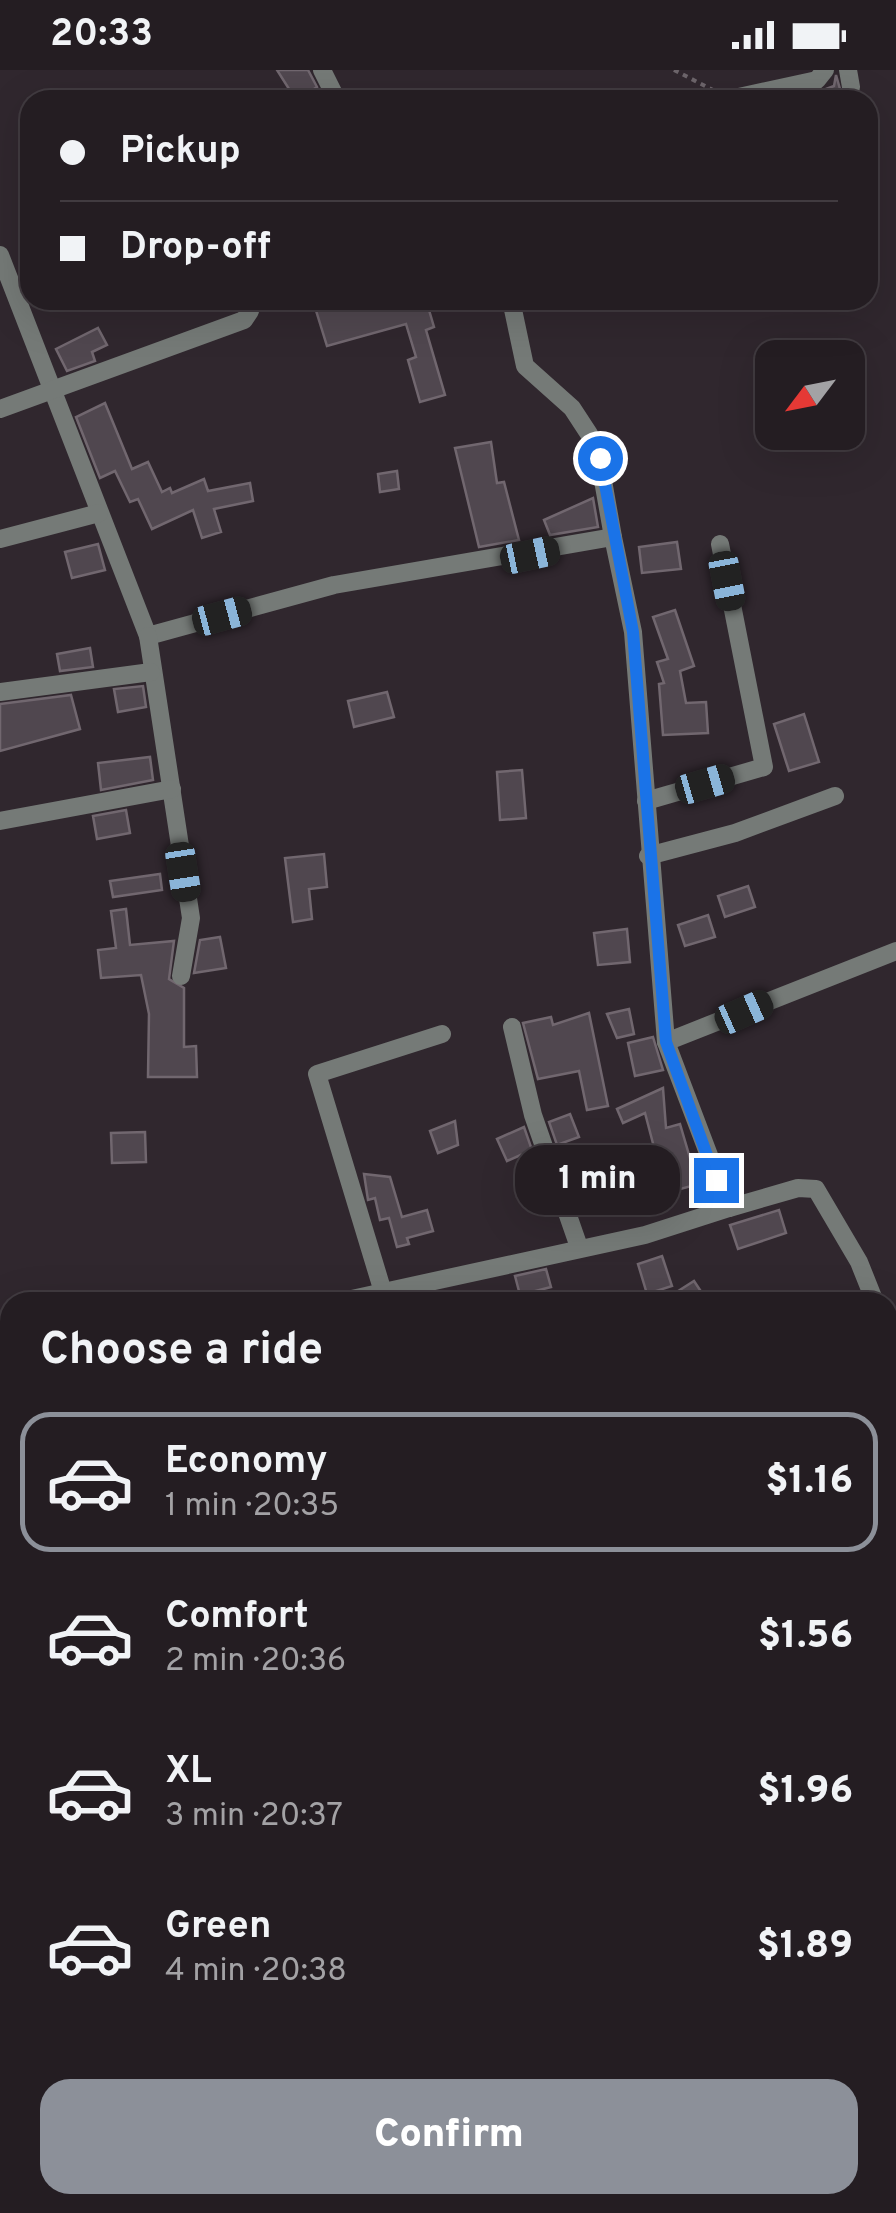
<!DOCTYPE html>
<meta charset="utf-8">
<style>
body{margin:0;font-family:Overpass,sans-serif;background:#2c262a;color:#f1f3f6;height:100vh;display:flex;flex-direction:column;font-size:38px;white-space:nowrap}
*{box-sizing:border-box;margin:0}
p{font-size:32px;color:#a3a2a5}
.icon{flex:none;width:55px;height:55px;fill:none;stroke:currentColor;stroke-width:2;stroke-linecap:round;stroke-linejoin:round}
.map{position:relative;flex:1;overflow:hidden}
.side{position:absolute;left:0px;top:1222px;width:898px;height:922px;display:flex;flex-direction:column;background:#241d22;border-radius:30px 30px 0 0;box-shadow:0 10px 40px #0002,0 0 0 2px #413b40}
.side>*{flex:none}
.banner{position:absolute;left:20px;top:20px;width:858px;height:220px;border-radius:30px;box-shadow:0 10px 40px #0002,0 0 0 2px #413b40;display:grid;align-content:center;height:220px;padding:0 40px;background:#241d22}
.needle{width:65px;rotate:238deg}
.buttons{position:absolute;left:755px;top:270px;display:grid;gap:20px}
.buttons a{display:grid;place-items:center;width:110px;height:110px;border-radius:20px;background:#241d22;box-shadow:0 10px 40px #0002,0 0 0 2px #413b40;font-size:50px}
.end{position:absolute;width:45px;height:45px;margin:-22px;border:12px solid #1a73e8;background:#fff;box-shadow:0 0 0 5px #fff}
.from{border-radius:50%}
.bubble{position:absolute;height:70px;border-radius:30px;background:#241d22;box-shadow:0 10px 40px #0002,0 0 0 2px #413b40;font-size:32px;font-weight:800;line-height:70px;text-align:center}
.car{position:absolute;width:30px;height:60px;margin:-30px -15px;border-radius:12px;box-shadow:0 0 8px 2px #0007;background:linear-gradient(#222 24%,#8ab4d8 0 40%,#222 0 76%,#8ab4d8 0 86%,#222 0)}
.banner b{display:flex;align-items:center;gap:35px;height:95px;font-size:38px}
.banner b+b{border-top:2px solid #413b40}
.banner i{width:25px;height:25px;background:#f1f3f6}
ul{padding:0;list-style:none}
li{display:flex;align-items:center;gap:30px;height:140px;margin:0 20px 15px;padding:0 20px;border:5px solid transparent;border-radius:30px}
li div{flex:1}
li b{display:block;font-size:38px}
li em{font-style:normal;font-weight:800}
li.on{border-color:#8c9099}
li>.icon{width:90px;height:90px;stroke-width:1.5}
h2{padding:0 40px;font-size:45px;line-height:120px}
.primary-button{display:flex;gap:20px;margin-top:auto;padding:20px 40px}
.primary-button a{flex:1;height:115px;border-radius:30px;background:#8c9099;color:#fff;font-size:40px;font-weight:800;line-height:115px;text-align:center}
.status{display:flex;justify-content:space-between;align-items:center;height:70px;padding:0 50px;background:#241d22;direction:ltr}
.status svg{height:28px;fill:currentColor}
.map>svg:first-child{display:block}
</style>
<div class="status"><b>20:33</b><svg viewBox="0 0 49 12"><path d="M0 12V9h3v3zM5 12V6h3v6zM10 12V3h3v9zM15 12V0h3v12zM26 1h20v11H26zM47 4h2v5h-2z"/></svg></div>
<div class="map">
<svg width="896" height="2143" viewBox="0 0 896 2143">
<rect width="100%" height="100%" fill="#30272e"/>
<g fill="#50474f" stroke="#71676f" stroke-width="2.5">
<path d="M277,0H308L317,17L296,30Z"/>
<path d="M836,5L842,26L858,30H797L834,16Z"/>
<path d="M327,230H426L434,257L426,260L445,325L420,332L408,290L416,287L406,254L327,276L314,234Z"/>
<path d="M98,258L107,275L92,282L95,291L67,301L56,279Z"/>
<path d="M105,333L132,399L148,392L162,422L170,418L172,423L204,409L208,421L250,413L253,431L214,439L221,462L202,468L193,440L152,459L138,429L130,432L115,401L100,408L76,347Z"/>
<path d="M491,372L497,413L504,412L519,470L479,477L455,378Z"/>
<path d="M397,401L399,419L380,422L378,404Z"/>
<path d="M593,428L598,457L550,465L544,450Z"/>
<path d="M677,472L681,499L642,503L639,477Z"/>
<path d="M98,474L105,500L72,508L65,482Z"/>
<path d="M675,540L694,596L680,601L686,633L706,632L708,663L663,665L659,614L664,613L657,592L668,589L653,547Z"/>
<path d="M90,578L93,597L60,601L57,584Z"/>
<path d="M143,616L146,637L118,642L114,619Z"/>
<path d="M387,622L394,647L354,657L348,631Z"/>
<path d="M71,625L80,659L0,681V634Z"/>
<path d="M804,644L819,692L789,701L774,654Z"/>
<path d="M150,687L153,710L101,720L98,693Z"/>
<path d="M522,700L526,748L500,750L497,702Z"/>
<path d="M126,740L130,763L97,769L93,746Z"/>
<path d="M324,784L327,817L309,819L312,849L293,852L285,788Z"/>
<path d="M160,804L162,820L113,827L110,811Z"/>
<path d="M748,816L755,837L725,847L718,826Z"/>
<path d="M126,839L130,875L174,871L169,909L184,918V977L196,976L197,1007H148L149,944L141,905L101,908L98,880L116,878L111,841Z"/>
<path d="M708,845L715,867L685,876L678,855Z"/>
<path d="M627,859L630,892L598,895L594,863Z"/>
<path d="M220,867L226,898L194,903L200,870Z"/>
<path d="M629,939L634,964L617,968L607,944Z"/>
<path d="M589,943L608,1036L587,1040L579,1001L538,1009L523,953L551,947L553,955Z"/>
<path d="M653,967L663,1000L635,1006L628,973Z"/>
<path d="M663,1018L666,1058L680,1054L690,1088L696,1087L706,1112L666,1123L645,1043L623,1053L617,1039Z"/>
<path d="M570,1044L579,1067L557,1075L549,1052Z"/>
<path d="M455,1051L458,1075L438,1083L430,1061Z"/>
<path d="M524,1057L532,1080L507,1091L497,1069Z"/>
<path d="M145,1062L146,1092L112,1093L111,1063Z"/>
<path d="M364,1104L390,1107L402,1147L427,1140L433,1161L407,1168L409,1174L397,1177L389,1148L380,1150L375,1128L368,1130Z"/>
<path d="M779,1140L786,1163L738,1179L730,1155Z"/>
<path d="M662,1186L672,1216L647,1224L638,1194Z"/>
<path d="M546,1199L551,1217L520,1225L515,1206Z"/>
<path d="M694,1211L708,1232H661Z"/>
</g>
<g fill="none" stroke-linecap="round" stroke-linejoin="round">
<path stroke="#6d656b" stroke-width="4" stroke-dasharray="5 5" stroke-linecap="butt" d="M674,0L713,20"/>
<g stroke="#757a77" stroke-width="18">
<path d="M322,0L337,30"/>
<path d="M848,0L851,17"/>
<path d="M725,30L817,10L825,0"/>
<path d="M0,185L148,566L334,515L613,467L633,562L666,972L729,1138L798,1118L816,1119L859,1192L875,1232"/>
<path d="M511,230L525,296L572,338L589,364L599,388L613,467"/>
<path d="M0,339L244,250L250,241L245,230"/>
<path d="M0,469L99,443"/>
<path d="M148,566L191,848L181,906"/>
<path d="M0,622L151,602"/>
<path d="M646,731L764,697L720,474"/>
<path d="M0,751L172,719"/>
<path d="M648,786L735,763L835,726"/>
<path d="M512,957L533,1045L579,1177"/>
<path d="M666,972L896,881"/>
<path d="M383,1222L317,1004L442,964"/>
<path d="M338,1232L645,1165L729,1138"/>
<path d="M888,1279L896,1308"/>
<path d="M888,1385L896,1364"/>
<path d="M0,1646L10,1642"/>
<path d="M888,1654L896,1651"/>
<path d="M0,1923L10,1920"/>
</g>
<g stroke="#deebe3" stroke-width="30">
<path d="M0,1364L10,1370"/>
<path d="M888,1994L896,2000"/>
</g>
<g stroke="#bfb9bd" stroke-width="9">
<g id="rail">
<path d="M888,1590L896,1563"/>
<path d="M650,2143L654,2135"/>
</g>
</g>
<use href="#rail" stroke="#261e24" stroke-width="5" stroke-dasharray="15" stroke-linecap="butt"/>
</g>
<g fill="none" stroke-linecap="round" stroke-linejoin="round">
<path stroke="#1a73e8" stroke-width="12" d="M600,388L633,562L666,972L716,1110"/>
</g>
</svg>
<div class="buttons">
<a><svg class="needle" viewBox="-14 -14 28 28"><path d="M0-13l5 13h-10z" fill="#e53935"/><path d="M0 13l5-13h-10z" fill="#a3a2a5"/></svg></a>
</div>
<i class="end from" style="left:600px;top:388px"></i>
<i class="end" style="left:716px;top:1110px"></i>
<div class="bubble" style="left:515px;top:1075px;width:165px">1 min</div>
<i class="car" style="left:530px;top:485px;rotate:78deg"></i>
<i class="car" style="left:727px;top:511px;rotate:169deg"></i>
<i class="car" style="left:222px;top:546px;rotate:75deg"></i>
<i class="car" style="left:705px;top:714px;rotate:74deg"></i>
<i class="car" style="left:183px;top:802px;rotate:171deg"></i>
<i class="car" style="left:744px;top:942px;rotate:66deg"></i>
<div class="banner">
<b><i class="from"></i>Pickup</b>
<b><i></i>Drop-off</b>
</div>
<section class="side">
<h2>Choose a ride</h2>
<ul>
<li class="on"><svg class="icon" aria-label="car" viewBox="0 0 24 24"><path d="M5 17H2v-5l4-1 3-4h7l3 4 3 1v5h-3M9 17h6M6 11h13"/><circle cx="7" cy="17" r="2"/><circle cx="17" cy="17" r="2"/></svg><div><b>Economy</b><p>1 min · 20:35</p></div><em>$1.16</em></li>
<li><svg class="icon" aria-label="car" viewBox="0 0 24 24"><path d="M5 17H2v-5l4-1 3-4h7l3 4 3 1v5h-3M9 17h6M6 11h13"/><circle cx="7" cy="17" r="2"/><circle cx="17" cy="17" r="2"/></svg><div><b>Comfort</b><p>2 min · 20:36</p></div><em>$1.56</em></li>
<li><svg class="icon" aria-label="car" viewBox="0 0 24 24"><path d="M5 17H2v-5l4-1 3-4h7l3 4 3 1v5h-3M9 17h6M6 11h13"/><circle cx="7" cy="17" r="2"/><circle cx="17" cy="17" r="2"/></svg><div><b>XL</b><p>3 min · 20:37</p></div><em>$1.96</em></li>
<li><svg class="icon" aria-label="car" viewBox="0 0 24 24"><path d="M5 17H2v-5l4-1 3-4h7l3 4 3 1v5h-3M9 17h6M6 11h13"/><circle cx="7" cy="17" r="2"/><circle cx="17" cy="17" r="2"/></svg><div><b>Green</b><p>4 min · 20:38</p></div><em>$1.89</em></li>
</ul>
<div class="primary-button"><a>Confirm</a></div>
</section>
</div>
